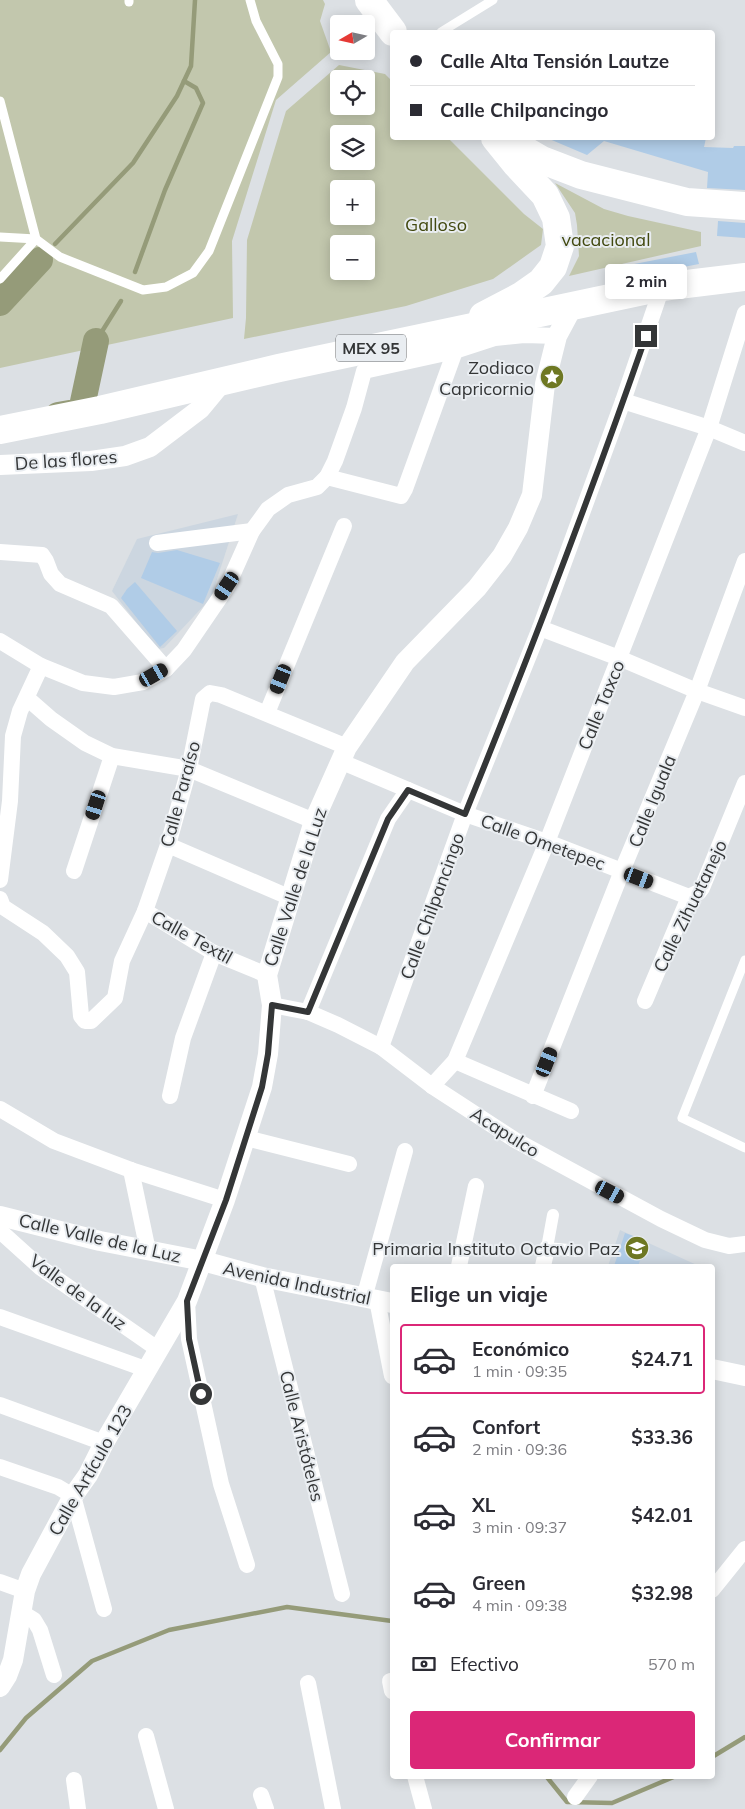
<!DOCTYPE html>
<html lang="es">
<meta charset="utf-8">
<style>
body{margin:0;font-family:Mulish,sans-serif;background:#f2f2f3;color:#2b2b33;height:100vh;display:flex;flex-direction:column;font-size:19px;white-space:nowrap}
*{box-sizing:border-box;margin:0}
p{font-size:16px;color:#7c7c81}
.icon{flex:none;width:28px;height:28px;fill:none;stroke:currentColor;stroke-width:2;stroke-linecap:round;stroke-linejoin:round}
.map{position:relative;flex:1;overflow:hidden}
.panel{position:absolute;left:390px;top:1264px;width:325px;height:515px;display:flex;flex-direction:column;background:#fff;border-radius:5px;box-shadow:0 2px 12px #0003}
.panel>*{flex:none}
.guide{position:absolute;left:390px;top:30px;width:325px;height:110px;border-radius:5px;box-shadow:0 2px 12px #0003;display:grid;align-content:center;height:110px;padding:0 20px;background:#fff}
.needle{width:32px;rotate:261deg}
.fabs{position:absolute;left:330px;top:15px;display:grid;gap:10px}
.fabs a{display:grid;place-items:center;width:45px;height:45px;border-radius:5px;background:#fff;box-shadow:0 2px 12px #0003;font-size:25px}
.end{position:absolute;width:22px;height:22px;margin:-11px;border:6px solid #343637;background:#fff;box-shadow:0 0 0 2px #fff}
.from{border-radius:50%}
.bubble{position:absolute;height:35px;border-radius:5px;background:#fff;box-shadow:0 2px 12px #0003;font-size:16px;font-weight:700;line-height:35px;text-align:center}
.car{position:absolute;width:15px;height:30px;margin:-15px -8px;border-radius:6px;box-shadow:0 0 4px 1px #0007;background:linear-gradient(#222 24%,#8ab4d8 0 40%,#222 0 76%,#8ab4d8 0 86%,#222 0)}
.guide b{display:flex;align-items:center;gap:18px;height:48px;font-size:19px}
.guide b+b{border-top:1px solid #e1e1e2}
.guide i{width:12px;height:12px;background:#2b2b33}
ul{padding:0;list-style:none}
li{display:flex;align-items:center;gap:15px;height:70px;margin:0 10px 8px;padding:0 10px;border:2px solid transparent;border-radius:5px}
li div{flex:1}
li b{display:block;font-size:19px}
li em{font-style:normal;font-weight:700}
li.active{border-color:#db2777}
li>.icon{width:45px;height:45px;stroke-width:1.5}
h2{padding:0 20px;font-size:22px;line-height:60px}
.pay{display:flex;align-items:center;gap:12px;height:55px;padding:0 20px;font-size:19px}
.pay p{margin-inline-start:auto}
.primary-button{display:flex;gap:10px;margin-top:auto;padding:10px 20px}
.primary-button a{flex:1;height:58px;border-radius:5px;background:#db2777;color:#fff;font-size:20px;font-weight:700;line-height:58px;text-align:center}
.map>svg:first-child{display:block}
</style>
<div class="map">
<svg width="745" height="1809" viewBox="0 0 745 1809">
<rect width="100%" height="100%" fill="#dce0e4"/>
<g fill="#ccd6e0">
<path d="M238,514L211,598L164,648L157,649L112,591L137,539Z"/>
<path d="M620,1230L699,1266H608Z"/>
</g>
<g fill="#c2c7ad" fill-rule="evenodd">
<path d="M0,0H323L325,4L320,21L331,52L276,100L232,241L233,318L0,368Z"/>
<path d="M339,65L385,74L392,81V138H448L524,214L543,229L541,245L493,279L406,306L244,339L246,318L247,240L286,111ZM339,79H366V106H339ZM339,134H366V161H339ZM339,189H366V216H339ZM339,244H366V271H339Z"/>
<path d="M555,183L604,209L628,216L701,232V246L569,276L579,256L577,225L575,213Z"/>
</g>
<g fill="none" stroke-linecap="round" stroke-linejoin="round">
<g stroke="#959b79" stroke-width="4.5">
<path d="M55,244L133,163L177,96L191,66L195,0"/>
<path d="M135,272L165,190L203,103L196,88L184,81"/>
<path d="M96,341L121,301"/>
<path d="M0,1750L26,1718L92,1661L169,1630L287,1607L392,1621"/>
<path d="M712,1757L745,1737"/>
<path d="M546,1776L567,1802L612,1803L676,1776"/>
</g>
<g stroke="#959b79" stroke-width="26">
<path d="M0,303L40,260"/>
<path d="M58,415L81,411L96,341"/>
</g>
</g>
<g fill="#b0cce7">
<path d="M547,138H706L704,147L733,148L734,146H745V190L707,188L708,172L604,141L587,155Z"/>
<path d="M718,221L745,223V238L717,236Z"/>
<path d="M696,252L699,264L627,278L624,266Z"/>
<path d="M177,550L220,563L203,604L141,578L152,552L158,553Z"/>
<path d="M135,582L177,631L160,647L121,598L127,589Z"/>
<path d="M625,1233L647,1241L638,1266H614Z"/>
</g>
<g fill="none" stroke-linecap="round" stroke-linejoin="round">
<g stroke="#fff" stroke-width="9">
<path d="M129,0V2"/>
<path d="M441,32L493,0"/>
<path d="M0,101L36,239L60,257L143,290L166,287L193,273L209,251L278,77V64L256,21L250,0"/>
<path d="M0,237L36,239"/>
<path d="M0,279L36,239"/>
<path d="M745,960L682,1118L745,1148"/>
</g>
<path stroke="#fff" stroke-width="12" d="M553,1215L547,1248L579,1251"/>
<g stroke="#fff" stroke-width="16">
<path d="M623,401L709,428L745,443"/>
<path d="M327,477L401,496L405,489L455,351"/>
<path d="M157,543L252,531"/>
<path d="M0,552L42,555L46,561L51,574L60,584L111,606L166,669"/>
<path d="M540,628L619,658L697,691L745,708"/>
<path d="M0,641L41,666L83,683L114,687L143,682L166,669L184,650L227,587L252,531L268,509L288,495L317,487L327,477L335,461L354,408L364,371L455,351L495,338L524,335L557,336"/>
<path d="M27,698L51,719L85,743L112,756L189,769L314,821"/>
<path d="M267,713L344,526"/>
<path d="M342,762L465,814L547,842L689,897"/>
<path d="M168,845L291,898"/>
<path d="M74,871L112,756"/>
<path d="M0,880L10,801L13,736L20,711L41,666"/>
<path d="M0,899L3,907L43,933L67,956L77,972L81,1016L85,1021H91L115,998L122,961L145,911L168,845L189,769L203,699L210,693L221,695L347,747"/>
<path d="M145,911L214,953L267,975"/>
<path d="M645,1001L689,897L699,892L702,888L745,783"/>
<path d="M272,1005L308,1012L338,1025L381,1047L432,1086L515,1140L661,1219L705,1240L729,1246L745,1244"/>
<path d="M308,1012L388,819L408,790"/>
<path d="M381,1047L465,814L540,628L623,401L662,287"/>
<path d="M455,1061L571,1111"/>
<path d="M432,1086L455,1061L547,842L709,428L745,313"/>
<path d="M170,1096L183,1038L214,953"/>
<path d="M533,1096L622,871L697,691L745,561"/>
<path d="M0,1109L54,1141L131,1170L225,1200"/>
<path d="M246,1138L349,1164"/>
<path d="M131,1170L148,1251"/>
<path d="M0,1231L41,1268L159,1350"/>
<path d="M459,1266L476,1186"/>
<path d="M543,1266L547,1248"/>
<path d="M262,1277L342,1594"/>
<path d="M364,1298L405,1151"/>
<path d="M377,1300L392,1376"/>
<path d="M187,1301L189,1339L221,1484L247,1565"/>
<path d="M0,1317L148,1370"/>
<path d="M0,1405L104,1443"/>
<path d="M0,1467L58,1487L73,1496L104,1609"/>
<path d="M0,1582L25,1591"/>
<path d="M712,1590L745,1549"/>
<path d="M21,1612L34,1620L40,1630L54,1675"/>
<path d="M390,1681L392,1691"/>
<path d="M308,1683L333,1809"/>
<path d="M146,1736L166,1809"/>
<path d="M415,1776L424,1809"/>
<path d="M74,1780L78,1809"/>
<path d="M261,1795L266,1809"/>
<path d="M575,1797L590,1776"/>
</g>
<g stroke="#fff" stroke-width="20">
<path d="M0,465L91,461L125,456L150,447L200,409L224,380"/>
<path d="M0,1216L100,1241L203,1261L262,1277L392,1303"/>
<path d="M712,1369L745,1376"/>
<path d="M0,1687L7,1676L13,1660L25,1591L31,1574L73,1496L88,1475L104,1443L187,1301L225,1200L262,1087L268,1054L272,1005L267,975L314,821L347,747L405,662L477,588L502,556L518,528L532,495L545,384L557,336L572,308"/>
</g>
<g stroke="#fff" stroke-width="28">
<path d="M369,0L393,32"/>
<path d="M504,138L542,160L581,175L687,202L745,206"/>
<path d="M483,316L521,296L541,282L553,267L560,246L556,218L545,195L516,164L495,138"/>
<path d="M0,430L100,410L279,368L662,287L745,277"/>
</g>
</g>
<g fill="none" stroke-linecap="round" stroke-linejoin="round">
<path stroke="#343637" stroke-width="6" d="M201,1394L189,1339L187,1301L226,1200L262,1087L268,1054L272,1005L308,1012L388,819L408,790L465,814C529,656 590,497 646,336"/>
</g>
<defs>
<g id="sight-disc" transform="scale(1.25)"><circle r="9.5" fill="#6e7823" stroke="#e9edf1"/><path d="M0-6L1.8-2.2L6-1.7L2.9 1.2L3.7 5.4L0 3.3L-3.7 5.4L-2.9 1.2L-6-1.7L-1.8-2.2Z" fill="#fff"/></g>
<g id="school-disc" transform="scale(1.25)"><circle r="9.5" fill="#6e7823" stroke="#e9edf1"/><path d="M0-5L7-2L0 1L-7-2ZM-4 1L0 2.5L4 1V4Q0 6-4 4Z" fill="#fff"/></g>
</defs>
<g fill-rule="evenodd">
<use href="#sight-disc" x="552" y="377"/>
<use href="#school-disc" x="637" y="1248"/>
</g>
<g text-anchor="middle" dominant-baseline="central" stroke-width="4" stroke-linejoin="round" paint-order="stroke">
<rect fill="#e9edf1" stroke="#6a6d6f" stroke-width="1" x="336" y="334.5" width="70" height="27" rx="4"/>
<g font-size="16" font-weight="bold" fill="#343637">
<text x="371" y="348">MEX 95</text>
</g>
<g font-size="18" fill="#42490f" stroke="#e9edf1">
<text x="436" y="224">Galloso</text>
<text x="606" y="239">vacacional</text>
</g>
<g font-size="18" fill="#343637" stroke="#e9edf1" text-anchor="end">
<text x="534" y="367">Zodiaco<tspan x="534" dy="21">Capricornio</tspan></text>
<text x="620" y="1248">Primaria Instituto Octavio Paz</text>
</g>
<g font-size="18" fill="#343637" stroke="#e9edf1">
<text transform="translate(66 460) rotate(-4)">De las flores</text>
<text transform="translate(601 705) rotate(-68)">Calle Taxco</text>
<text transform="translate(180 794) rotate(-75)">Calle Paraíso</text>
<text transform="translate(652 801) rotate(-68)">Calle Iguala</text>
<text transform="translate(543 842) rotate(20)">Calle Ometepec</text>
<text transform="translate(295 887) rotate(-72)">Calle Valle de la Luz</text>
<text transform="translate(432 906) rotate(-70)">Calle Chilpancingo</text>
<text transform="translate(690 906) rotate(-64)">Calle Zihuatanejo</text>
<text transform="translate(192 937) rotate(29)">Calle Textil</text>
<text transform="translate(505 1132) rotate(32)">Acapulco</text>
<text transform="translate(100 1238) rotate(13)">Calle Valle de la Luz</text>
<text transform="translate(297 1283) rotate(12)">Avenida Industrial</text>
<text transform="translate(78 1292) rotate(36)">Valle de la luz</text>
<text transform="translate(302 1436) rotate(76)">Calle Aristóteles</text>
<text transform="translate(90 1470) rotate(-60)">Calle Artículo 123</text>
</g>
</g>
</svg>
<div class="fabs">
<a><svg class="needle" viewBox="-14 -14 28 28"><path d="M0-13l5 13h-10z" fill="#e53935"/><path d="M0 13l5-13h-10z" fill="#7c7c81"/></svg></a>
<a><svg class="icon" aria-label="locate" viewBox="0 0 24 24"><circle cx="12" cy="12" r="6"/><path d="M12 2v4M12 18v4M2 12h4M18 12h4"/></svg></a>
<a><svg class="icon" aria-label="layers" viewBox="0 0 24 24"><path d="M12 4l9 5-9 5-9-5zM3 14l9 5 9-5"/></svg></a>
<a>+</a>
<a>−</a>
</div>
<i class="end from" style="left:201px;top:1394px"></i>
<i class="end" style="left:646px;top:336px"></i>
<div class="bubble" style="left:605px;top:264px;width:82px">2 min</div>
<i class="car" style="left:227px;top:586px;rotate:214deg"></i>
<i class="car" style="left:154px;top:675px;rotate:60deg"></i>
<i class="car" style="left:281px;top:679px;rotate:202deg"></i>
<i class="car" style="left:96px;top:805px;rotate:198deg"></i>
<i class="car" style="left:639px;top:878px;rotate:111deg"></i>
<i class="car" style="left:547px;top:1062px;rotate:22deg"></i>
<i class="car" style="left:610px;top:1192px;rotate:118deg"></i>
<div class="guide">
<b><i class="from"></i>Calle Alta Tensión Lautze</b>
<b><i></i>Calle Chilpancingo</b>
</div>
<section class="panel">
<h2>Elige un viaje</h2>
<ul>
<li class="active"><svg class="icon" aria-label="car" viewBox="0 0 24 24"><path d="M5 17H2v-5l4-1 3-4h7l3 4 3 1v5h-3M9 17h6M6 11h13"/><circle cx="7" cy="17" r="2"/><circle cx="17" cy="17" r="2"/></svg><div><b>Económico</b><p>1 min · 09:35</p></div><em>$24.71</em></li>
<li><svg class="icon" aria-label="car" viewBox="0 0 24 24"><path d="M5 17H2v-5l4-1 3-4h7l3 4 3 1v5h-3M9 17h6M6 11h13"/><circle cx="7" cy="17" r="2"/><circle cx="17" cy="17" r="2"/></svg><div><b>Confort</b><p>2 min · 09:36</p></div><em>$33.36</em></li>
<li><svg class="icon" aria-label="car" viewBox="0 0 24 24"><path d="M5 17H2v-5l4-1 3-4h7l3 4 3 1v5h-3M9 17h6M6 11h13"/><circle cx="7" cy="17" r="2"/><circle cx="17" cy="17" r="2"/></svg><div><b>XL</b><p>3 min · 09:37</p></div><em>$42.01</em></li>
<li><svg class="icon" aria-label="car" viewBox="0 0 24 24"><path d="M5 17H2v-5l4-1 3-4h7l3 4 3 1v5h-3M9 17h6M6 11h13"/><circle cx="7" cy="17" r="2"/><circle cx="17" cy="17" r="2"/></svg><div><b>Green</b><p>4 min · 09:38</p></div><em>$32.98</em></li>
</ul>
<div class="pay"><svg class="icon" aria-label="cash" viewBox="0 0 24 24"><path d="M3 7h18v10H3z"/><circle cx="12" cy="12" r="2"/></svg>Efectivo<p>570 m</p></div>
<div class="primary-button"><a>Confirmar</a></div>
</section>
</div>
